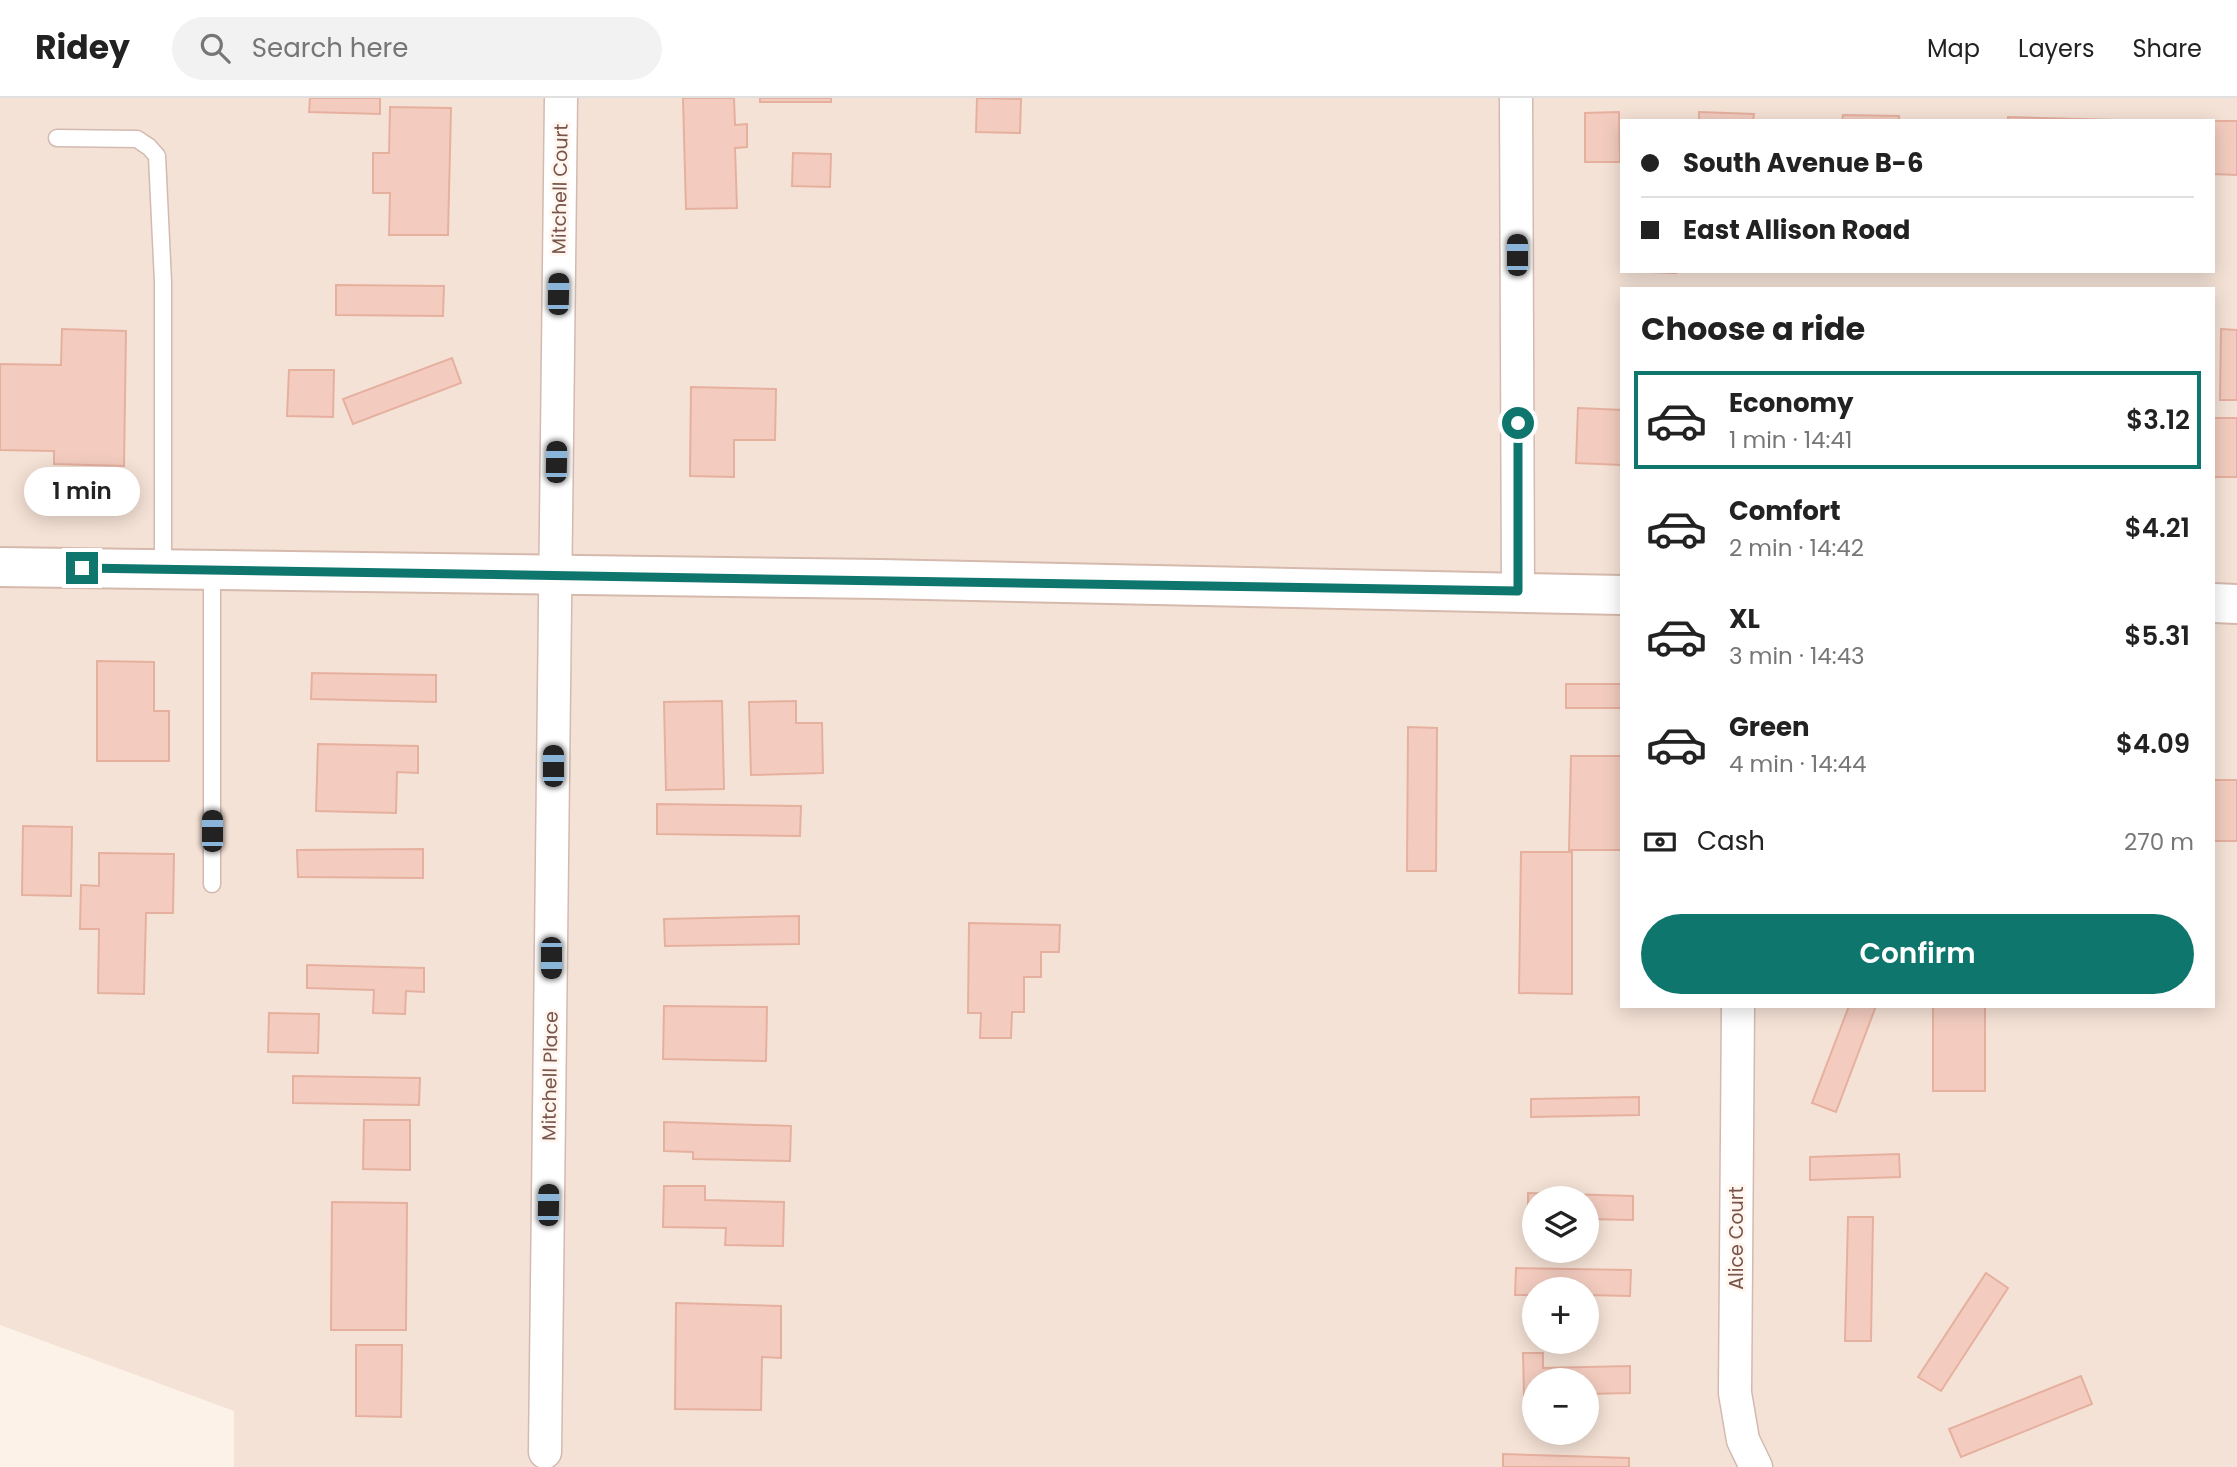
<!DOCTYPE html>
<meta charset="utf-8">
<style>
body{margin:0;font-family:Poppins,sans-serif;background:#f2f2f2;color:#222;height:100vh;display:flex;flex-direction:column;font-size:26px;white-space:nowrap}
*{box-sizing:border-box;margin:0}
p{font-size:23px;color:#767676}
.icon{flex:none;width:38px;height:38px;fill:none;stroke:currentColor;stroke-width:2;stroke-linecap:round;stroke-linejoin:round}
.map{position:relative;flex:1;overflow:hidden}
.details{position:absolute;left:1620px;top:189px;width:595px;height:721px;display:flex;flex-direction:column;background:#fff;border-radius:0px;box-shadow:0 4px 18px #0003}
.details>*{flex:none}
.hud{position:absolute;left:1620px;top:21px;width:595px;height:154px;border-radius:0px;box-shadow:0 4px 18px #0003;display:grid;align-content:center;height:154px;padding:0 21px;background:#fff}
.buttons{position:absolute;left:1522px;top:1088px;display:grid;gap:14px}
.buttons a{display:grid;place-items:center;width:77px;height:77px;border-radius:50%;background:#fff;box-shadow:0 4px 18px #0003;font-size:35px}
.end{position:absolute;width:32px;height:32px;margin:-16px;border:9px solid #0f766e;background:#fff;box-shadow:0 0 0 4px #fff}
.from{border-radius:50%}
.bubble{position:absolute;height:49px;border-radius:24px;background:#fff;box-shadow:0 4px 18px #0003;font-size:23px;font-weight:600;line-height:49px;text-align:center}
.car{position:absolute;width:21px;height:42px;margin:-21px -10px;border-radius:9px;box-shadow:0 0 5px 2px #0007;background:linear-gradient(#222 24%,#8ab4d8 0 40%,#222 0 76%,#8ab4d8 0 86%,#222 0)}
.hud b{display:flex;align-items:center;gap:24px;height:66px;font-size:26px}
.hud b+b{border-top:2px solid #e0e0e0}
.hud i{width:18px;height:18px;background:#222}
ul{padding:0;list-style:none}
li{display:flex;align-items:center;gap:21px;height:98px;margin:0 14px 10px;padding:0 7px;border:4px solid transparent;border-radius:0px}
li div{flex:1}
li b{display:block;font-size:26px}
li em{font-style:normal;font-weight:600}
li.active{border-color:#0f766e}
li>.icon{width:63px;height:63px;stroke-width:1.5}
h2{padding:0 21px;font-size:32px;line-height:84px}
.pay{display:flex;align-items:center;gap:18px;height:77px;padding:0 21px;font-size:26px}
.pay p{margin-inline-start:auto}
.primary-button{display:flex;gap:14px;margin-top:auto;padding:14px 21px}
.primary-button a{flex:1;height:80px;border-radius:42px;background:#0f766e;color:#fff;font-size:28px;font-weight:600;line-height:80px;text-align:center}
header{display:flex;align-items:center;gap:42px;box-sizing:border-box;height:98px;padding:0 35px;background:#fff;border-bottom:2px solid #e0e0e0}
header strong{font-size:33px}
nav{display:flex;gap:38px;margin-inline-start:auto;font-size:24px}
.search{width:490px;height:63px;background:#f2f2f2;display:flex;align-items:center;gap:18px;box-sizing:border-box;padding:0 24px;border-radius:38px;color:#767676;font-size:26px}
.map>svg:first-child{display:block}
</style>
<header>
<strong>Ridey</strong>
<div class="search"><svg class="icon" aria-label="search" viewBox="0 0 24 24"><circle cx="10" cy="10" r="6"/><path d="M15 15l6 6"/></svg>Search here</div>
<nav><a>Map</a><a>Layers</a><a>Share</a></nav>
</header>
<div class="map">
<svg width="2237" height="1369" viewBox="0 0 2237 1369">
<rect width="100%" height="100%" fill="#fdf2e8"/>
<path fill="#f5e2d6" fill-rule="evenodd" d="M0,0H2237V1369H234V1313L0,1227ZM1622,23H2214V173H1622ZM1622,191H2214V908H1622ZM1535,1101H1587V1153H1535ZM1535,1192H1587V1244H1535ZM1535,1283H1587V1335H1535Z"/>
<g fill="#f3ccbf" stroke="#e6b09f" stroke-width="2">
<path d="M310,0H380V16L309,14Z"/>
<path d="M683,0H734L735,27L747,26V49L735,50L737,110L686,111Z"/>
<rect x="760" y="0" width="71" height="4"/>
<path d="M977,0L1021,1L1020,35L976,34Z"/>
<path d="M390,9L451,10L448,137H389L390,95H373V55H389Z"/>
<path d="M1619,14L1620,64H1585V15Z"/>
<path d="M1699,14L1754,16L1753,23H1699Z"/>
<path d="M1843,17L1899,18V23H1842Z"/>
<path d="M2008,19L2116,22V23H2008Z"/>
<path d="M2214,23H2237V77L2214,76Z"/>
<path d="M793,55L831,56L830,89L792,88Z"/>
<path d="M1623,173H1676V175Z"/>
<path d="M336,187L444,188L443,218L336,217Z"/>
<path d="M62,231L126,233L124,368L54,366V353L0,352V266L61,267Z"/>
<path d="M2221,231L2237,232V302H2220Z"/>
<path d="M452,260L461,285L353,326L343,301Z"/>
<path d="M289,272H334L333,319L287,318Z"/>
<path d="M691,289L776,291L775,342H734V379L690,378Z"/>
<path d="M1578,310L1622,312V367L1576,365Z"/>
<rect x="2214" y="320" width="23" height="59"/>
<path d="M97,563L154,564V613H169V663H97Z"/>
<path d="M312,575L436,577V604L311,601Z"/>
<rect x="1566" y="586" width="56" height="24"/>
<path d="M722,603L724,691L666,692L664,604Z"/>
<path d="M796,603V625H822L823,675L751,677L749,604Z"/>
<path d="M1408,629L1437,630L1436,773H1407Z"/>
<path d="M318,646L418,648V675L397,674L396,715L316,713Z"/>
<path d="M1571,658H1622V752H1569Z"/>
<rect x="2214" y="682" width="23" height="61"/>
<path d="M657,706L801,708L800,738L657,736Z"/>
<path d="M23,728L72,729L71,798L22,797Z"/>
<path d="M423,751V780L298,779L297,752Z"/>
<path d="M1521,754H1572V896L1519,895Z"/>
<path d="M99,755L174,756L173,815H146L144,896L98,895L99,831H80L81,787L99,788Z"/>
<path d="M799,818V846L665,848L664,821Z"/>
<path d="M969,825L1060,827L1059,854H1041V879H1024V914H1012L1011,940H980L981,915H968Z"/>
<path d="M307,867L424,870V894L406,893L405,916L373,915L374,892L307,890Z"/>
<path d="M664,908L767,909L766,963L663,961Z"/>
<path d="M1849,908H1876L1836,1014L1812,1005Z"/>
<rect x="1933" y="908" width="52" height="85"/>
<path d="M269,915L319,916L318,955L268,954Z"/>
<path d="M293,978L420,980L419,1007L293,1005Z"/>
<path d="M1639,999V1017L1531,1019V1001Z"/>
<path d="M364,1022H410V1072L363,1071Z"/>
<path d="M664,1024L791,1028L790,1063L693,1061V1054L664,1053Z"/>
<path d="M1899,1056L1900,1079L1810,1082V1059Z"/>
<path d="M664,1088H705V1102L784,1104L783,1148L725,1147L726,1130L663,1129Z"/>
<path d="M1528,1095L1633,1098V1122L1587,1121V1101H1535V1120H1528Z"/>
<path d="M332,1104L407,1105L406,1232H331Z"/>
<path d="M1848,1119H1873L1871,1243H1845Z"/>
<path d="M1516,1170L1631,1172L1630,1198L1587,1197V1192H1535V1197H1515Z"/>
<path d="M1986,1175L2008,1190L1941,1293L1918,1279Z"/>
<path d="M676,1205L781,1208V1260L762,1259L761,1312L675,1311Z"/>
<path d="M356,1247H402L401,1319L356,1318Z"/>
<path d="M1523,1255H1543V1270L1630,1268V1295L1587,1296V1283H1535V1297H1524Z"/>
<path d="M2081,1278L2092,1306L1961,1359L1949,1331Z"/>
<path d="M1503,1356L1629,1360V1369H1503Z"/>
</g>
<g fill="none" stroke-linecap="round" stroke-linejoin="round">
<g stroke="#d2bab0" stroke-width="19">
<g id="lane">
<path d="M57,40L137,41L149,49L157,58L163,184V471"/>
<path d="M212,472V786"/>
</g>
</g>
<g stroke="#d2bab0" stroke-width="35">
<g id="street">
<path d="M1516,0L1518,493"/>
<path d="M1738,908L1735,1295L1743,1342L1756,1369"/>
<path d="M545,1354L561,0"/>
</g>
</g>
<g stroke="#d5b9ad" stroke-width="42">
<g id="secondary">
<path d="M0,469L880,481L1622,497"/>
<path d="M2214,505L2237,506"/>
</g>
</g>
<use href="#lane" stroke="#fff" stroke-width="16"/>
<use href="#street" stroke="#fff" stroke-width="32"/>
<use href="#secondary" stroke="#fff" stroke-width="38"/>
</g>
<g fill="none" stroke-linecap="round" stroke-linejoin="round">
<path stroke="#0f766e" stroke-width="9" d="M82,470L1518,493V325"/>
</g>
<g text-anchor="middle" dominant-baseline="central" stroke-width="6" stroke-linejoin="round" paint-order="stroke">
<g font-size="19" fill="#78544b" stroke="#fff6ef">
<text transform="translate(560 91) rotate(-89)">Mitchell Court</text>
<text transform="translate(550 978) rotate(-89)">Mitchell Place</text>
<text transform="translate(1736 1140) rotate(-90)">Alice Court</text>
</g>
</g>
</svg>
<div class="buttons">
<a><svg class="icon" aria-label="layers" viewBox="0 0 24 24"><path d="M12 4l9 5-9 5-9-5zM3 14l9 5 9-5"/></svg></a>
<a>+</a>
<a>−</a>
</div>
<i class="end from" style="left:1518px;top:325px"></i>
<i class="end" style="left:82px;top:470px"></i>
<div class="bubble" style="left:24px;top:369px;width:116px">1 min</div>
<i class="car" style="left:1517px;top:157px;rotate:0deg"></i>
<i class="car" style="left:558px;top:196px;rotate:1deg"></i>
<i class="car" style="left:556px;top:364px;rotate:1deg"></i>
<i class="car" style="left:553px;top:668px;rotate:0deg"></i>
<i class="car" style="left:212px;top:733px;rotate:0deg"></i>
<i class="car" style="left:551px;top:860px;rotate:180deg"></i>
<i class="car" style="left:548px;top:1107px;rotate:1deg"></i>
<div class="hud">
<b><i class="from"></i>South Avenue B-6</b>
<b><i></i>East Allison Road</b>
</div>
<section class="details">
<h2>Choose a ride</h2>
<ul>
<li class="active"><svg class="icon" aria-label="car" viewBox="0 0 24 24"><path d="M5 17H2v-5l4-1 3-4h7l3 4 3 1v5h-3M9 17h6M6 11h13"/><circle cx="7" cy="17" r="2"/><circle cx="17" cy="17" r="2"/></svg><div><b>Economy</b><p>1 min · 14:41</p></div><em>$3.12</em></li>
<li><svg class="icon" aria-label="car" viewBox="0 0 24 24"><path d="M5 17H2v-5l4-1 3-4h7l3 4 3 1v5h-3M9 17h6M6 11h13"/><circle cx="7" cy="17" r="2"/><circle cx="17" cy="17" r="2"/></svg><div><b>Comfort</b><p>2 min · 14:42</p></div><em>$4.21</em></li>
<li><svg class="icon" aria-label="car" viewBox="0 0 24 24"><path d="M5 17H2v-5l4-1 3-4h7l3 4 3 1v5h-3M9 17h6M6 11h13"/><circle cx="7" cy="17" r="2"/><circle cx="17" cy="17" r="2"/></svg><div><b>XL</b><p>3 min · 14:43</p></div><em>$5.31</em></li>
<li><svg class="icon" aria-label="car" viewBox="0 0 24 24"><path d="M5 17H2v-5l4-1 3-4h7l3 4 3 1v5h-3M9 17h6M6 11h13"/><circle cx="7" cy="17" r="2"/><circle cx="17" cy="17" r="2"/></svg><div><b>Green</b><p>4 min · 14:44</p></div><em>$4.09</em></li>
</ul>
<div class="pay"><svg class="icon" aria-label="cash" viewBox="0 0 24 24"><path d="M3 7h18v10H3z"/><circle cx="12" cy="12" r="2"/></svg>Cash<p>270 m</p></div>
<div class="primary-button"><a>Confirm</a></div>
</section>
</div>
